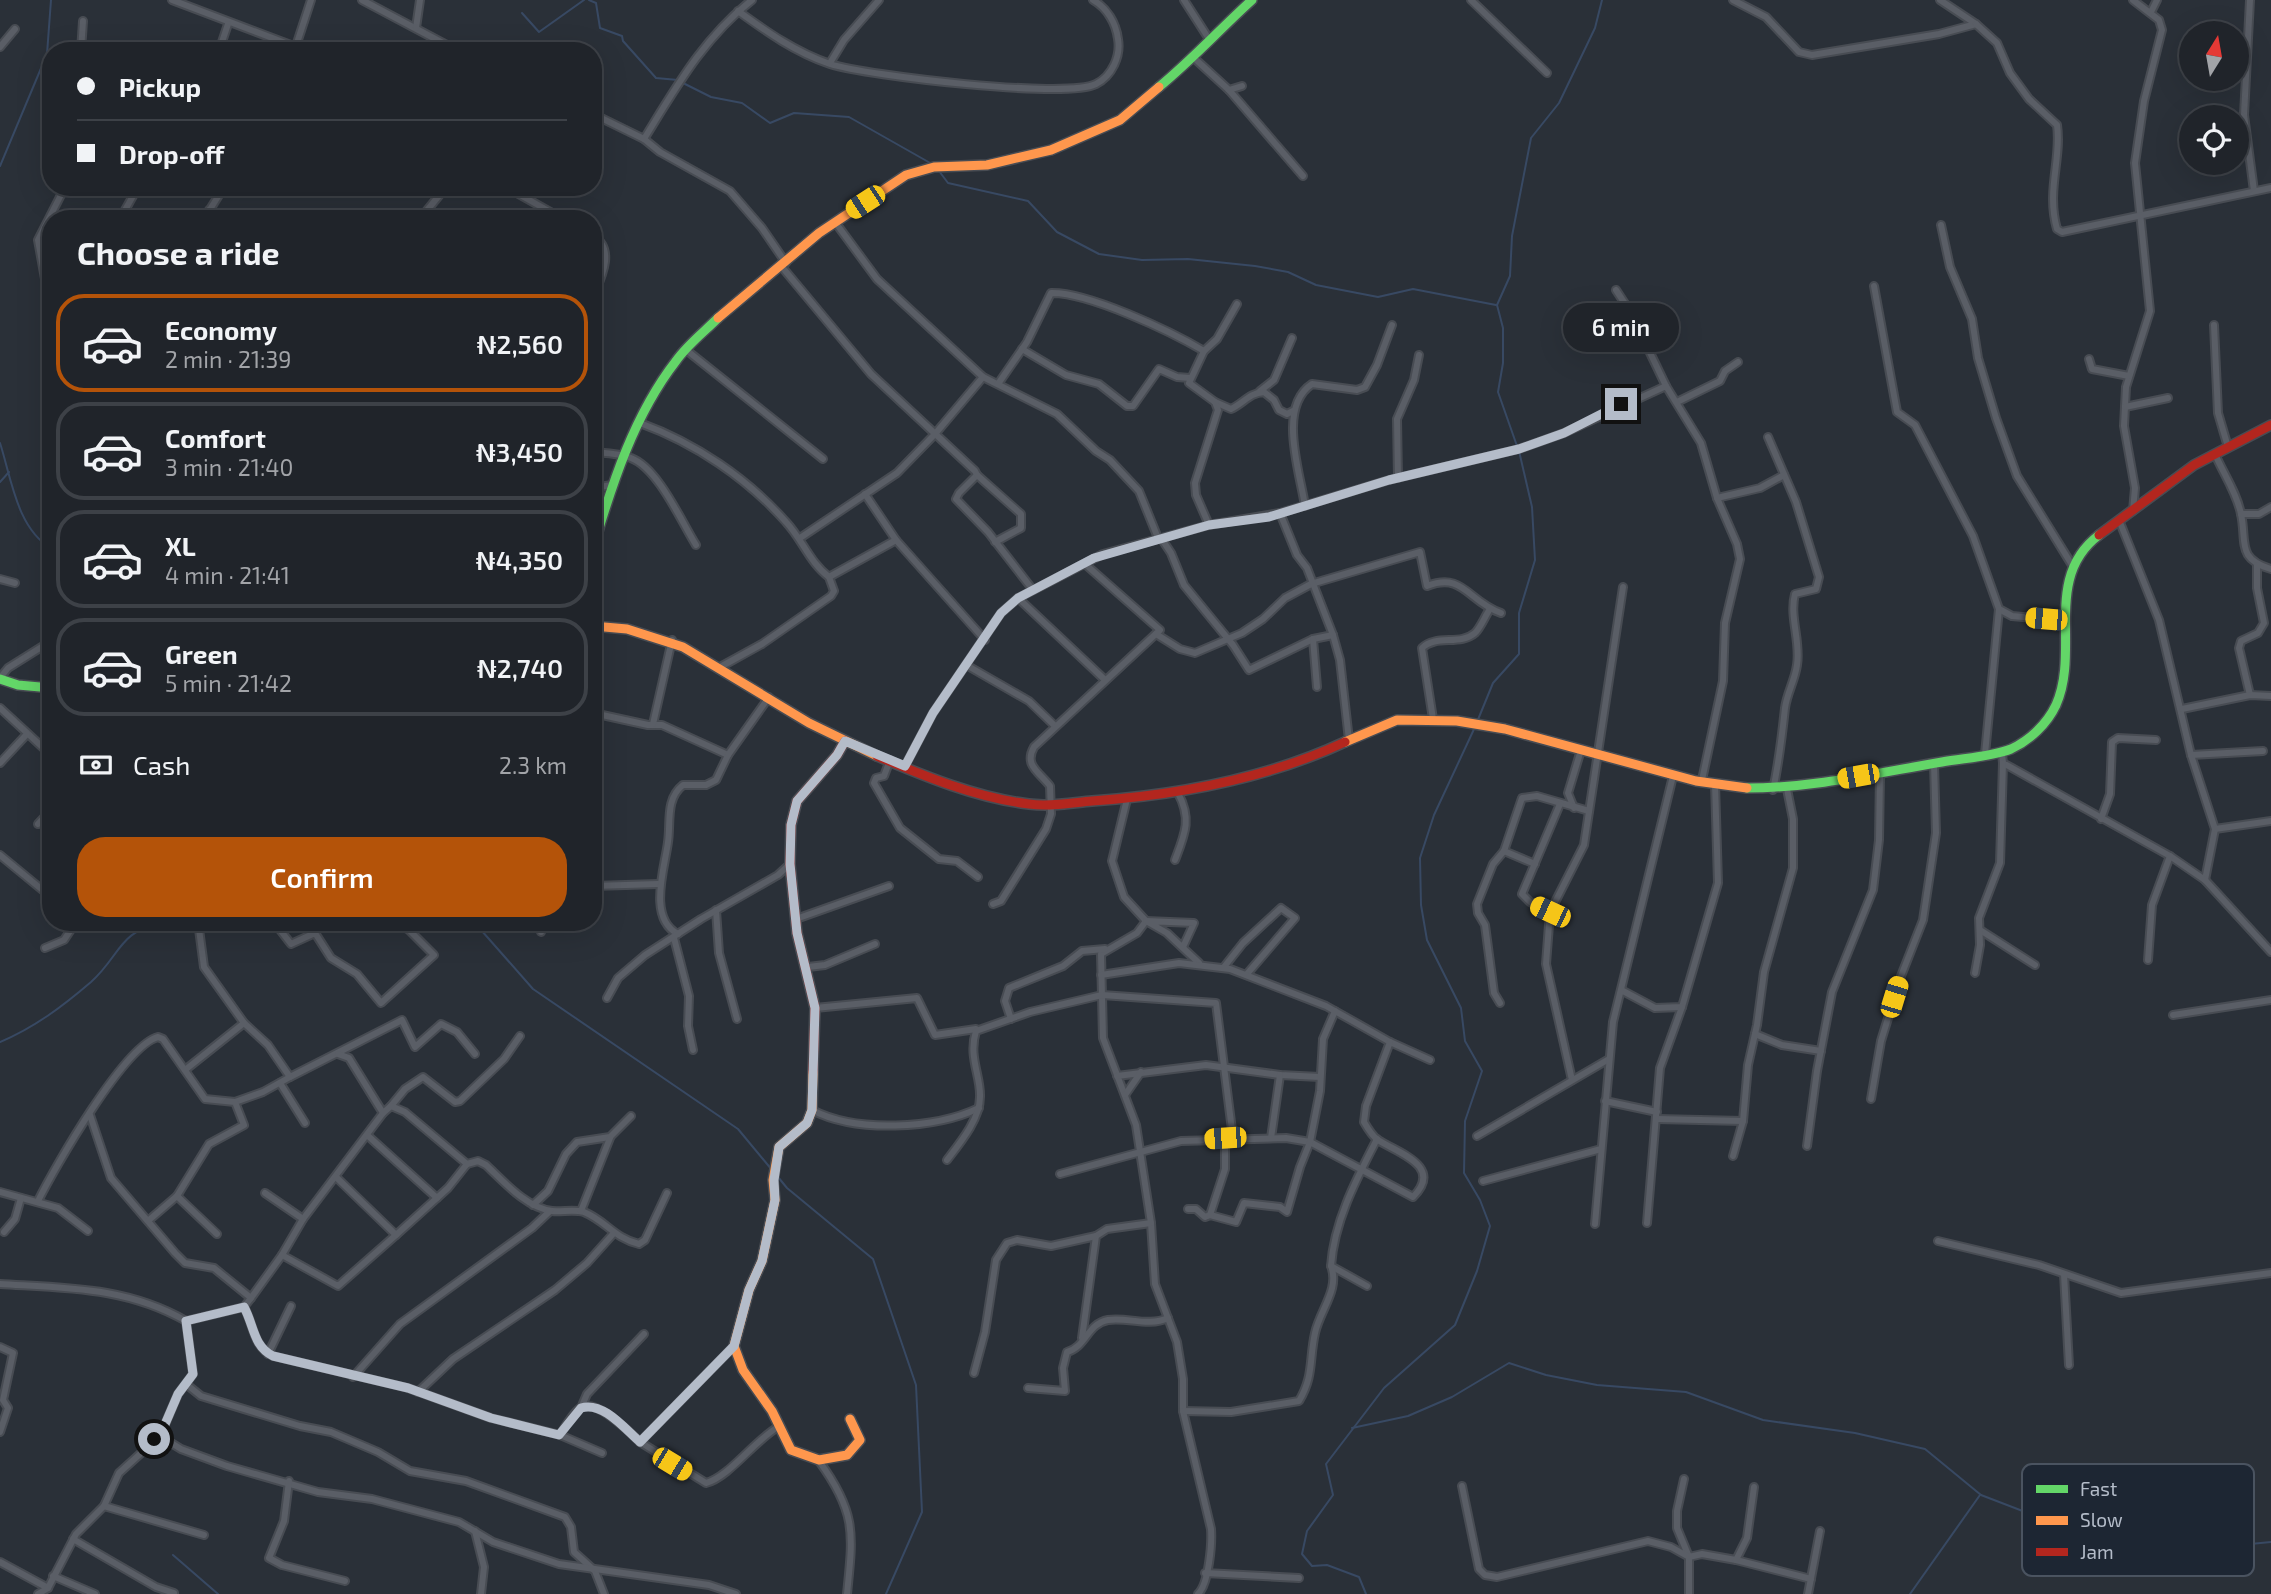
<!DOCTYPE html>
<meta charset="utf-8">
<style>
body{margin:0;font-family:"Exo 2",sans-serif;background:#2d3036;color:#f1f3f6;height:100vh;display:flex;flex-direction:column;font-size:26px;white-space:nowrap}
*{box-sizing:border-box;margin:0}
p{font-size:23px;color:#a2a4a8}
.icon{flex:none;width:38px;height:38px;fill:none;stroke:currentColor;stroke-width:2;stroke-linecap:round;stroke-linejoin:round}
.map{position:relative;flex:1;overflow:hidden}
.panel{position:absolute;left:42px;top:210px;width:560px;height:721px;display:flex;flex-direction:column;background:#20242a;border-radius:28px;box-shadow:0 7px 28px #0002,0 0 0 2px #3d4147}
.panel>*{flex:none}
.top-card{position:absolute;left:42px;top:42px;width:560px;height:154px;border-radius:28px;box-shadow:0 7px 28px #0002,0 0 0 2px #3d4147;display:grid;align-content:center;height:154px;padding:0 35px;background:#20242a}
.needle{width:46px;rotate:11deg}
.fabs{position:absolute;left:2179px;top:21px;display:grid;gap:14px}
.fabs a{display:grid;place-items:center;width:70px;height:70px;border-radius:50%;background:#20242a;box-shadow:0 7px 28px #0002,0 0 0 2px #3d4147;font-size:35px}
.end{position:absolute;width:32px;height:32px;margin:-16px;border:9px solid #b4bcc9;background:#111;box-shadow:0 0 0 4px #111}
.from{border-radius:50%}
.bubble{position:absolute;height:49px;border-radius:24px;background:#20242a;box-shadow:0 7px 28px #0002,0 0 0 2px #3d4147;font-size:23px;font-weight:600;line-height:49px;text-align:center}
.car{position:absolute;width:21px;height:42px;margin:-21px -10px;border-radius:9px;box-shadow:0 0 5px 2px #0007;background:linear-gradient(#f5c518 24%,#345 0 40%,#f5c518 0 76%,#345 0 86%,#f5c518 0)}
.top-card b{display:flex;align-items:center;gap:24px;height:66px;font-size:26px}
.top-card b+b{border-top:2px solid #3d4147}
.top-card i{width:18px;height:18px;background:#f1f3f6}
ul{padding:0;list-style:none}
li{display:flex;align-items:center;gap:21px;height:98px;margin:0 14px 10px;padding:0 21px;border:4px solid #3d4147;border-radius:28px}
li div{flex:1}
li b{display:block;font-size:26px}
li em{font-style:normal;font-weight:600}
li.current{border-color:#b45309}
li>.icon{width:63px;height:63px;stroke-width:1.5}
h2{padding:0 35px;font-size:32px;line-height:84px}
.pay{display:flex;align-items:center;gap:18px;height:77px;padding:0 35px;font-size:26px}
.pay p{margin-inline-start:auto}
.cta{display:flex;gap:14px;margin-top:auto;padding:14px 35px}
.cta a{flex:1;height:80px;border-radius:28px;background:#b45309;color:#fff;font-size:28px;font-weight:600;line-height:80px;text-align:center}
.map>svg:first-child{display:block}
</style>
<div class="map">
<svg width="2271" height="1594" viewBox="0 0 2271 1594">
<rect width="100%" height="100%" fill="#2a3038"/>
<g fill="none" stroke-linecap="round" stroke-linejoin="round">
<g stroke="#384963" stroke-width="2">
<path d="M589,0L596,3L600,28L622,36L623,41L656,78L678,80"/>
<path d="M522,13L539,32L584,0"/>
<path d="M683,83L711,97L742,103L770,123L794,113L849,117L932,164"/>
<path d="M0,166L47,54L51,0"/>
<path d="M939,171L948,183L1028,201L1057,232L1099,254L1142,260L1188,259L1255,266L1288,272L1316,285L1378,297L1413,289L1496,305"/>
<path d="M0,443C11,477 17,529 51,548"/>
<path d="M1517,446L1498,392L1503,363V328L1497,305L1510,276L1512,236L1531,138L1559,103L1595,28L1602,0"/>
<path d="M0,482L9,472"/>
<path d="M1477,722L1493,683L1519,654V613L1535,560L1532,507L1519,451"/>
<path d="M474,922L533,989L738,1129L772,1170"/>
<path d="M0,1042C34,1028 63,1006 91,982C121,955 118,931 164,922"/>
<path d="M778,1177L787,1188L873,1259L916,1385L922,1512L886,1594"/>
<path d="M1352,1428L1408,1416L1452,1397L1509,1363L1546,1375L1597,1385L1686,1392L1763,1420L1855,1433L1925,1449L1981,1495L2137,1555L2271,1542"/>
<path d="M173,1555L218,1594"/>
<path d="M1366,1594L1359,1577L1327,1565L1312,1566L1302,1554L1307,1531L1333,1495L1326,1464L1384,1388L1455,1325L1477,1271L1490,1226L1480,1200L1464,1173L1465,1121L1482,1071L1465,1041L1461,1008L1427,940L1421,905L1420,858L1434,815L1475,727"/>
<path d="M1910,1594L1980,1495"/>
</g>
<g stroke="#484c53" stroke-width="10">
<g id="street">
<path d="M172,0L296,47"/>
<path d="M362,0L458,51"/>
<path d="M1184,0L1209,39"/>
<path d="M1471,0L1547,73"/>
<path d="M1733,0L1766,17L1799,52L1812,55L1939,34L1976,24L1940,0"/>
<path d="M2133,0L2159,20L2162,30L2144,101L2135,163L2150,311L2126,387L2124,426L2135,488L2133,511"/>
<path d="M2250,0L2244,115L2254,191"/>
<path d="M738,11C767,32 795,52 830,64C868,76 1066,99 1096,84C1112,76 1121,56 1118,39C1116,23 1107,8 1093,0"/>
<path d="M2151,12L2157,0"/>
<path d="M1976,24L1997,43L2010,73L2029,99L2057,125C2062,158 2046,190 2057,229L2062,232L2271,188"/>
<path d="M416,28L420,0"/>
<path d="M0,47L15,29"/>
<path d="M295,49L311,0"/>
<path d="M81,51L83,21"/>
<path d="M219,51L228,24"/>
<path d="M1194,58L1229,90L1242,86"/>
<path d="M830,63L844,40L879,0"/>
<path d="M1229,90L1303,176"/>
<path d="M593,114L644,139L660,152L730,191L762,228L786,263"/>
<path d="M644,139C675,89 704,37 752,0"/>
<path d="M506,187L563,219"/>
<path d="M209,210L231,219"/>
<path d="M120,219L138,187"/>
<path d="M204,219L224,187"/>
<path d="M315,219L319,213"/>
<path d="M420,219L446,187"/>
<path d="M835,222L877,279L983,377L1057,414L1096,451L1110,460L1139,491L1158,538"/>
<path d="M1941,225L1950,267L1972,319L1978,358L1996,418L2017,476L2072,565"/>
<path d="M593,236C616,249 601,278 593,297"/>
<path d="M782,267L871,374L975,471L977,475L959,493L956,499L988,532L1033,590"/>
<path d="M1874,286L1897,412L1915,425L1973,536L1999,609L2012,616L2066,621"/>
<path d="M1616,290L1631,313L1666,386"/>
<path d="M51,312L38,240L65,187"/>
<path d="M2214,325L2218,413L2228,447"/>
<path d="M685,349L823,459"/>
<path d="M1022,349L1066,375L1099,384L1127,406H1133L1159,369L1177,377L1190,378"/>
<path d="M2089,359L2092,369L2129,376"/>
<path d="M998,384L1027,342L1051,293C1088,292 1170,331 1204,351"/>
<path d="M1260,391L1274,380L1292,338"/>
<path d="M1215,402L1231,409C1244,403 1249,393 1264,392L1274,400L1279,410L1287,414L1293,411"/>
<path d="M1677,402L1720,381L1725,371L1738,362"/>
<path d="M2125,407L2168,398"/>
<path d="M640,423C695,443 747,478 786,522C802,539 810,563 829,577L896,540"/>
<path d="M1768,437L1796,502L1819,577L1816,589L1795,594C1789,616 1801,642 1797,665C1795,680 1787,693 1785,708C1782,736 1779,762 1773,790"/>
<path d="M593,452C606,453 619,453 631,458C658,468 681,521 696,545"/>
<path d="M2215,454C2223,473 2237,493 2241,514C2247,541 2236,559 2271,569"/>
<path d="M977,475L1021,514V528L995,542"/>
<path d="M1398,478L1397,419L1414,380L1419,355"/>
<path d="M593,488L612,485"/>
<path d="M865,494L896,540L985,640"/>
<path d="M1717,498L1760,488L1784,475"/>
<path d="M1305,506C1300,472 1277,407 1312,384L1357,390L1365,387L1377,365L1392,325"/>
<path d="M1280,513L1389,480L1519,449L1564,433L1666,386L1701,443L1717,498L1737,544L1740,559L1725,623L1723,681L1702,780"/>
<path d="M2241,514H2259L2271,507"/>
<path d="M2119,520L2159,620L2191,755L2215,829L2205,880"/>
<path d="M1209,525L1196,495L1195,483L1218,410L1215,402L1189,383L1204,351L1217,339L1237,304"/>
<path d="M800,538L897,473L935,434L983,377"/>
<path d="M1161,538L1171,553L1184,585L1233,645L1249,670L1313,639L1333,635"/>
<path d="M0,579L15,583"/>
<path d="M1018,598L1104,679"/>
<path d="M1156,634L1180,649L1195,653L1242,633L1263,619L1285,598L1311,584L1420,552L1427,586C1464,572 1467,601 1501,613"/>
<path d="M1313,639L1317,687"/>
<path d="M722,666L762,644L831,596L834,591L829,577"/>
<path d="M968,666L1029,701L1055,726"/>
<path d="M0,678L8,668L51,641"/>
<path d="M2250,695L2239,648L2241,641L2258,633L2264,623L2257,588V565"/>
<path d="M0,708L51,755"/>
<path d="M2182,709L2250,695L2271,696"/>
<path d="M593,713L648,725H662L728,755"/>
<path d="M1433,719L1422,648C1436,634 1460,646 1475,633C1481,627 1485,616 1490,609"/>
<path d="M653,724L672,640"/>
<path d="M1985,754L1999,609"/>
<path d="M2002,754L2003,763L2170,856L2205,880L2271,952"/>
<path d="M2191,755L2263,751"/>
<path d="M890,760L884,776L876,778L874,783L900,828L939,859L957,861L978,877"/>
<path d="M0,763L27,734"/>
<path d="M905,766L933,713L1001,613L1018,598L1103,554L1209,525L1280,513L1297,555L1307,568L1333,635L1340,660L1349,740"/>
<path d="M1127,799L1112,861L1124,897L1146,921L1137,933L1101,954L1103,1038L1136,1125L1151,1223L1155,1284L1177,1342L1183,1379V1411L1211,1529C1212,1543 1209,1584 1198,1594"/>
<path d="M1574,808L1568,793L1581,750"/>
<path d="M2101,819L2110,794L2112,742L2118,738L2156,740"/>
<path d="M38,824L51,810"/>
<path d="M2215,829L2271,821"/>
<path d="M0,855L51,897"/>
<path d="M1175,860C1185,834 1192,819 1178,793"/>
<path d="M1535,864L1504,851L1522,798L1537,796L1589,811"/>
<path d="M593,886L658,884"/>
<path d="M993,904L1001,901L1046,829L1051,814L1050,786C1038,771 1024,765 1034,747L1160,630L1085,564"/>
<path d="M716,910L719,953L737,1019"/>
<path d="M1550,912L1530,902L1522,894L1560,804"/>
<path d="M796,919L889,886"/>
<path d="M206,922L199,929L204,967L244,1023L268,1045L290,1077L402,1020L415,1047L441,1024L457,1032L475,1054"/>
<path d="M274,922L291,944L315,933L331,958L357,974L381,1003L434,955L409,930L395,922"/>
<path d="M540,922L541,932"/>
<path d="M1980,930L2035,965"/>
<path d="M678,934C647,918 665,867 668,842C671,823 665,799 683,785H706L716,780L728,755L769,697"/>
<path d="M674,938L689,996L688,1026L693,1050"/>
<path d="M1183,947L1194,923L1146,921L1167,933L1199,963"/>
<path d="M45,948L64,940L76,922"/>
<path d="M2148,960L2152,905L2170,856"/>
<path d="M808,967L825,965L875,944"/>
<path d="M1224,967L1243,943L1281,908L1295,918L1247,974"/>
<path d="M1975,973L1980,945L1979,918L2000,863L2003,763"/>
<path d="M1101,975L1179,963L1230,969L1326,1006L1390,1042L1430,1060"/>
<path d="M1623,991L1655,1008L1682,1007L1718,883L1715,783"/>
<path d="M607,998L618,978L645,955L701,919L778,875L790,864"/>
<path d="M1500,1003L1494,993L1485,925L1478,913L1477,904L1493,864L1504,851"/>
<path d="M815,1008L917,998L935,1035L976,1029"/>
<path d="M2173,1015L2271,1000"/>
<path d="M1011,1019L1005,1001L1009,988L1063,966L1082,951L1105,949"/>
<path d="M1755,1034L1782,1045L1821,1051"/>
<path d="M338,1054L349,1058L383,1113L303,1219L282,1255L338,1286L396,1235"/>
<path d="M185,1070L244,1023"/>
<path d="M1117,1076L1206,1065L1280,1075L1320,1077"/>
<path d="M1572,1080L1546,964L1550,912L1584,845L1623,587"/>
<path d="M280,1083L305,1123"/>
<path d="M1125,1095L1141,1072"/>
<path d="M1871,1099L1881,1041L1901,976L1923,920L1936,833L1934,763"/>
<path d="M1605,1101L1657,1112"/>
<path d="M235,1102L263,1092L290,1077"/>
<path d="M391,1106L405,1089L423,1077L455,1102L460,1101L504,1059L520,1036"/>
<path d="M812,1110C856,1133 935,1129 979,1108"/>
<path d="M383,1113L391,1106L405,1112L467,1164L478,1161L486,1165C504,1182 527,1208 552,1211C562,1212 574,1209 584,1212C606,1221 614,1238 639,1244L645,1240L667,1193"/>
<path d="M90,1115L111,1178L175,1253L185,1263L214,1268L251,1298L282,1255"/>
<path d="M1657,1119L1743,1121"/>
<path d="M367,1135L437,1198"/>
<path d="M1477,1136L1609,1059"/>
<path d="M1271,1138L1280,1075"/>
<path d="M1807,1146L1817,1071L1832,992L1873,890L1879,840L1880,773"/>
<path d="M1733,1156L1743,1121L1748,1065L1757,1025L1764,972L1793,868V819L1787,789"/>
<path d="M947,1160C960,1143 980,1119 980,1097C981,1076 968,1057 976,1031L1030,1012L1102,995L1216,1003L1233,1138"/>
<path d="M1060,1174L1181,1141L1286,1138L1310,1142L1413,1197C1444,1166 1398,1153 1378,1140C1372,1136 1368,1129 1364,1122L1366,1106L1390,1042"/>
<path d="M336,1177L396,1235L448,1188L467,1164"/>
<path d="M1483,1181L1601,1149"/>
<path d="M0,1192L58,1208L88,1231"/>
<path d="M265,1193L303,1219"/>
<path d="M177,1196L217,1234"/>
<path d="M38,1201C55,1167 124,1046 158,1037L163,1039L205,1099L235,1102L244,1125L209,1144L177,1196L149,1220"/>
<path d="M533,1205L548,1191L566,1154L577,1142L610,1137L631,1116"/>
<path d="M1188,1209H1196L1205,1217L1210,1215L1236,1222L1244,1203L1280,1207L1287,1212L1300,1167L1310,1142L1320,1091L1323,1039L1335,1011"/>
<path d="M581,1211L610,1138"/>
<path d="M1210,1215L1225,1169V1138"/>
<path d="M1647,1223L1660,1068L1682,1007"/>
<path d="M1595,1224L1613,1022L1673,776"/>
<path d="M4,1232L15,1219L21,1198"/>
<path d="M1938,1241L2039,1265L2121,1293L2271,1273"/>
<path d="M2064,1274L2069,1365"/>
<path d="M0,1284C67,1288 127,1287 186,1321L244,1307L251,1298"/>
<path d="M1367,1286L1331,1266C1334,1221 1357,1178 1377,1139"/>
<path d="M244,1307C254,1325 253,1347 273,1356L408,1388L491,1418L560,1435L602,1453"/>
<path d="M1082,1338L1096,1236L1107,1229L1151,1223"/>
<path d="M0,1347L13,1353L3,1400L8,1408L0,1432"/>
<path d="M268,1354L291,1306"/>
<path d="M974,1373L985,1332L996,1260L1007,1243L1017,1240L1051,1246L1096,1236"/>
<path d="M353,1377L400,1324L532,1228L550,1211"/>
<path d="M186,1384L201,1396L300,1426L331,1432L378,1452L410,1471L466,1481L565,1517L571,1527L574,1552L595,1571L604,1594"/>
<path d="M1028,1388L1065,1391L1063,1368L1067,1352C1086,1347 1087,1324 1108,1320C1128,1317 1148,1327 1168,1318"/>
<path d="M418,1392L453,1359L555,1290L587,1263L613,1234"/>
<path d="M581,1408L587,1394L644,1334"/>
<path d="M1183,1411L1231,1412L1299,1401C1314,1376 1309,1360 1315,1333C1320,1310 1340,1289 1331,1266"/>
<path d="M560,1435C565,1427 572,1414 580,1408C596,1397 629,1432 640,1442L734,1346"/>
<path d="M160,1436L181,1449L227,1466L318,1492L372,1499L459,1522L493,1542L559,1564L709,1585L736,1594"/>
<path d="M640,1442L706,1483C729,1477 754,1441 778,1427"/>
<path d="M819,1461C857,1513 853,1534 847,1594"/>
<path d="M1684,1479L1677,1511V1528L1689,1557V1594"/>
<path d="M289,1481L284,1521L269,1558L282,1565L345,1581"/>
<path d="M1462,1486L1479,1569L1485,1575L1497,1577L1648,1541L1671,1547L1689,1557L1702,1554L1736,1560L1811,1579"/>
<path d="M104,1506L204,1535"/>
<path d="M475,1531L484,1567L481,1594"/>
<path d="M73,1539L156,1587L174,1593"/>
<path d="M1736,1560L1747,1538L1754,1487"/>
<path d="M0,1562L48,1588"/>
<path d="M1205,1573L1299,1578"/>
<path d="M53,1576L95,1594"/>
<path d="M38,1594L48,1588L76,1534L104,1506L119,1473L160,1436L178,1394L193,1374L186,1321"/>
<path d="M1808,1594L1820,1531"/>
</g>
</g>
<g stroke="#484c53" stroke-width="12">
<g id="fast">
<path d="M1159,87C1192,60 1220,29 1252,0"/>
<path d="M593,548C612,484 634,415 676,361C687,345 704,332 718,318"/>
<path d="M0,679L18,685L51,688"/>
<path d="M1747,788C1813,788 1877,773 1942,762C1964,758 1991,757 2011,749C2030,740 2047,724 2056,705C2081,649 2042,578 2099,535"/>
</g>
</g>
<g stroke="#484c53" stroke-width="12">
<g id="slow">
<path d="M718,318L819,233L906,175L934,167L987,165L1051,150L1120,120L1159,87"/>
<path d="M593,626L627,629L683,647L809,723L877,756"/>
<path d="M1345,742L1397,720L1457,721L1505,729L1696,781L1747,788"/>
<path d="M813,1072L812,1110L807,1123L779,1147L773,1180L775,1200L762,1261L749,1290L734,1346L743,1370L772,1411L791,1450L819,1460L847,1455L860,1440L850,1419"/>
</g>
</g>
<g stroke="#484c53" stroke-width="12">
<g id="jam">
<path d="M2099,535L2194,465L2271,425"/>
<path d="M877,756C924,776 977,798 1029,804C1050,807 1071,803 1092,801C1177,795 1268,778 1345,742"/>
<path d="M813,1072L815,1008L797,933L790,864L791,825L797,801L837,755L845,741"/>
</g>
</g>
<use href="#street" stroke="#5a5e66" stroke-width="6"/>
<use href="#fast" stroke="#63d668" stroke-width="9"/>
<use href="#slow" stroke="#ff974d" stroke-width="9"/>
<use href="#jam" stroke="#b3261e" stroke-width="9"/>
</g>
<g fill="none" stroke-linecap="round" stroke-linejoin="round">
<path stroke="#b4bcc9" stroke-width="9" d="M154,1439L160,1436L178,1394L193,1374L186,1321L244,1307C254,1325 253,1346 273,1356L408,1388L491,1418L559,1435L581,1408C603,1401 625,1429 640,1442L734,1346L749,1290L762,1261L775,1200L774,1180L779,1147L807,1123L812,1110L815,1008L797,933L790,864L791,825L797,801L837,755L845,741L905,766L933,713L1001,613L1018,598L1094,558L1209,525L1269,517L1389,480L1519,449L1564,433L1621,404"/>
</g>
<rect x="2022" y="1464" width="232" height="112" rx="10" fill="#1d2633" stroke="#4a5360" stroke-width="2"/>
<rect x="2036" y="1485" width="32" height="8" fill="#63d668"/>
<rect x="2036" y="1516" width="32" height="9" fill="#ff974d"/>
<rect x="2036" y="1548" width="32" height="8" fill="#b3261e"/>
<g font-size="19" fill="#b4bcc9">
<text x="2080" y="1496">Fast</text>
<text x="2080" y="1527">Slow</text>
<text x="2080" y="1559">Jam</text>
</g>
</svg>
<div class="fabs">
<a><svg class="needle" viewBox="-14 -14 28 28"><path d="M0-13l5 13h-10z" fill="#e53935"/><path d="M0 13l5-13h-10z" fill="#a2a4a8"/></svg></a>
<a><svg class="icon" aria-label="locate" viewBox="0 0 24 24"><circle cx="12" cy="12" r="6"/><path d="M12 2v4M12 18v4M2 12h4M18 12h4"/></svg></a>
</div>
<i class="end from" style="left:154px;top:1439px"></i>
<i class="end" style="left:1621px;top:404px"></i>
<div class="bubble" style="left:1563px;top:303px;width:116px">6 min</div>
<i class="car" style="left:865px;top:202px;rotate:237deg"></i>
<i class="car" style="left:2046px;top:619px;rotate:275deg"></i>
<i class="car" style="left:1858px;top:776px;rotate:260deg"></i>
<i class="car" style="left:1550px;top:912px;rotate:295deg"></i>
<i class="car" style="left:1894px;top:997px;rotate:17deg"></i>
<i class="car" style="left:1225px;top:1138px;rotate:266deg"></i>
<i class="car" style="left:672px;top:1464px;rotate:121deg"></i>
<div class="top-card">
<b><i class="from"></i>Pickup</b>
<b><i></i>Drop-off</b>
</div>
<section class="panel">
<h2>Choose a ride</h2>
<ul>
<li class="current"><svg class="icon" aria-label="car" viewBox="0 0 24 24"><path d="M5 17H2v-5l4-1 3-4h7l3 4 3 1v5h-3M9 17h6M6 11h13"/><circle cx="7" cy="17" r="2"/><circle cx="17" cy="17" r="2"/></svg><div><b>Economy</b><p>2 min · 21:39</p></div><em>₦2,560</em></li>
<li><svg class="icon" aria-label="car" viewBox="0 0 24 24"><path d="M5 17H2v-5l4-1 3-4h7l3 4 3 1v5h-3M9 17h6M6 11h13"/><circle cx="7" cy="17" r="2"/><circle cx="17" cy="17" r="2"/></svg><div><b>Comfort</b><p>3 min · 21:40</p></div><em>₦3,450</em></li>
<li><svg class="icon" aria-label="car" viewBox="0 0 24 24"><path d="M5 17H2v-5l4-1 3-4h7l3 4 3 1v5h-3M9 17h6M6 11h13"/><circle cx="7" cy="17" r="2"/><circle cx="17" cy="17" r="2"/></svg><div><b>XL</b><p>4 min · 21:41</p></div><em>₦4,350</em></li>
<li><svg class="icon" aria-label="car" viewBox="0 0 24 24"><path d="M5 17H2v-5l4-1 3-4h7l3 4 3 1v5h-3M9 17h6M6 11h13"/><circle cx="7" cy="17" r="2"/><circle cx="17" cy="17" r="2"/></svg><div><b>Green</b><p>5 min · 21:42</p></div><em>₦2,740</em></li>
</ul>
<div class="pay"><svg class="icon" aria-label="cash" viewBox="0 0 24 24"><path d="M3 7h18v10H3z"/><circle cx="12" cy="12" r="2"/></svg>Cash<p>2.3 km</p></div>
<div class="cta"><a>Confirm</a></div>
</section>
</div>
